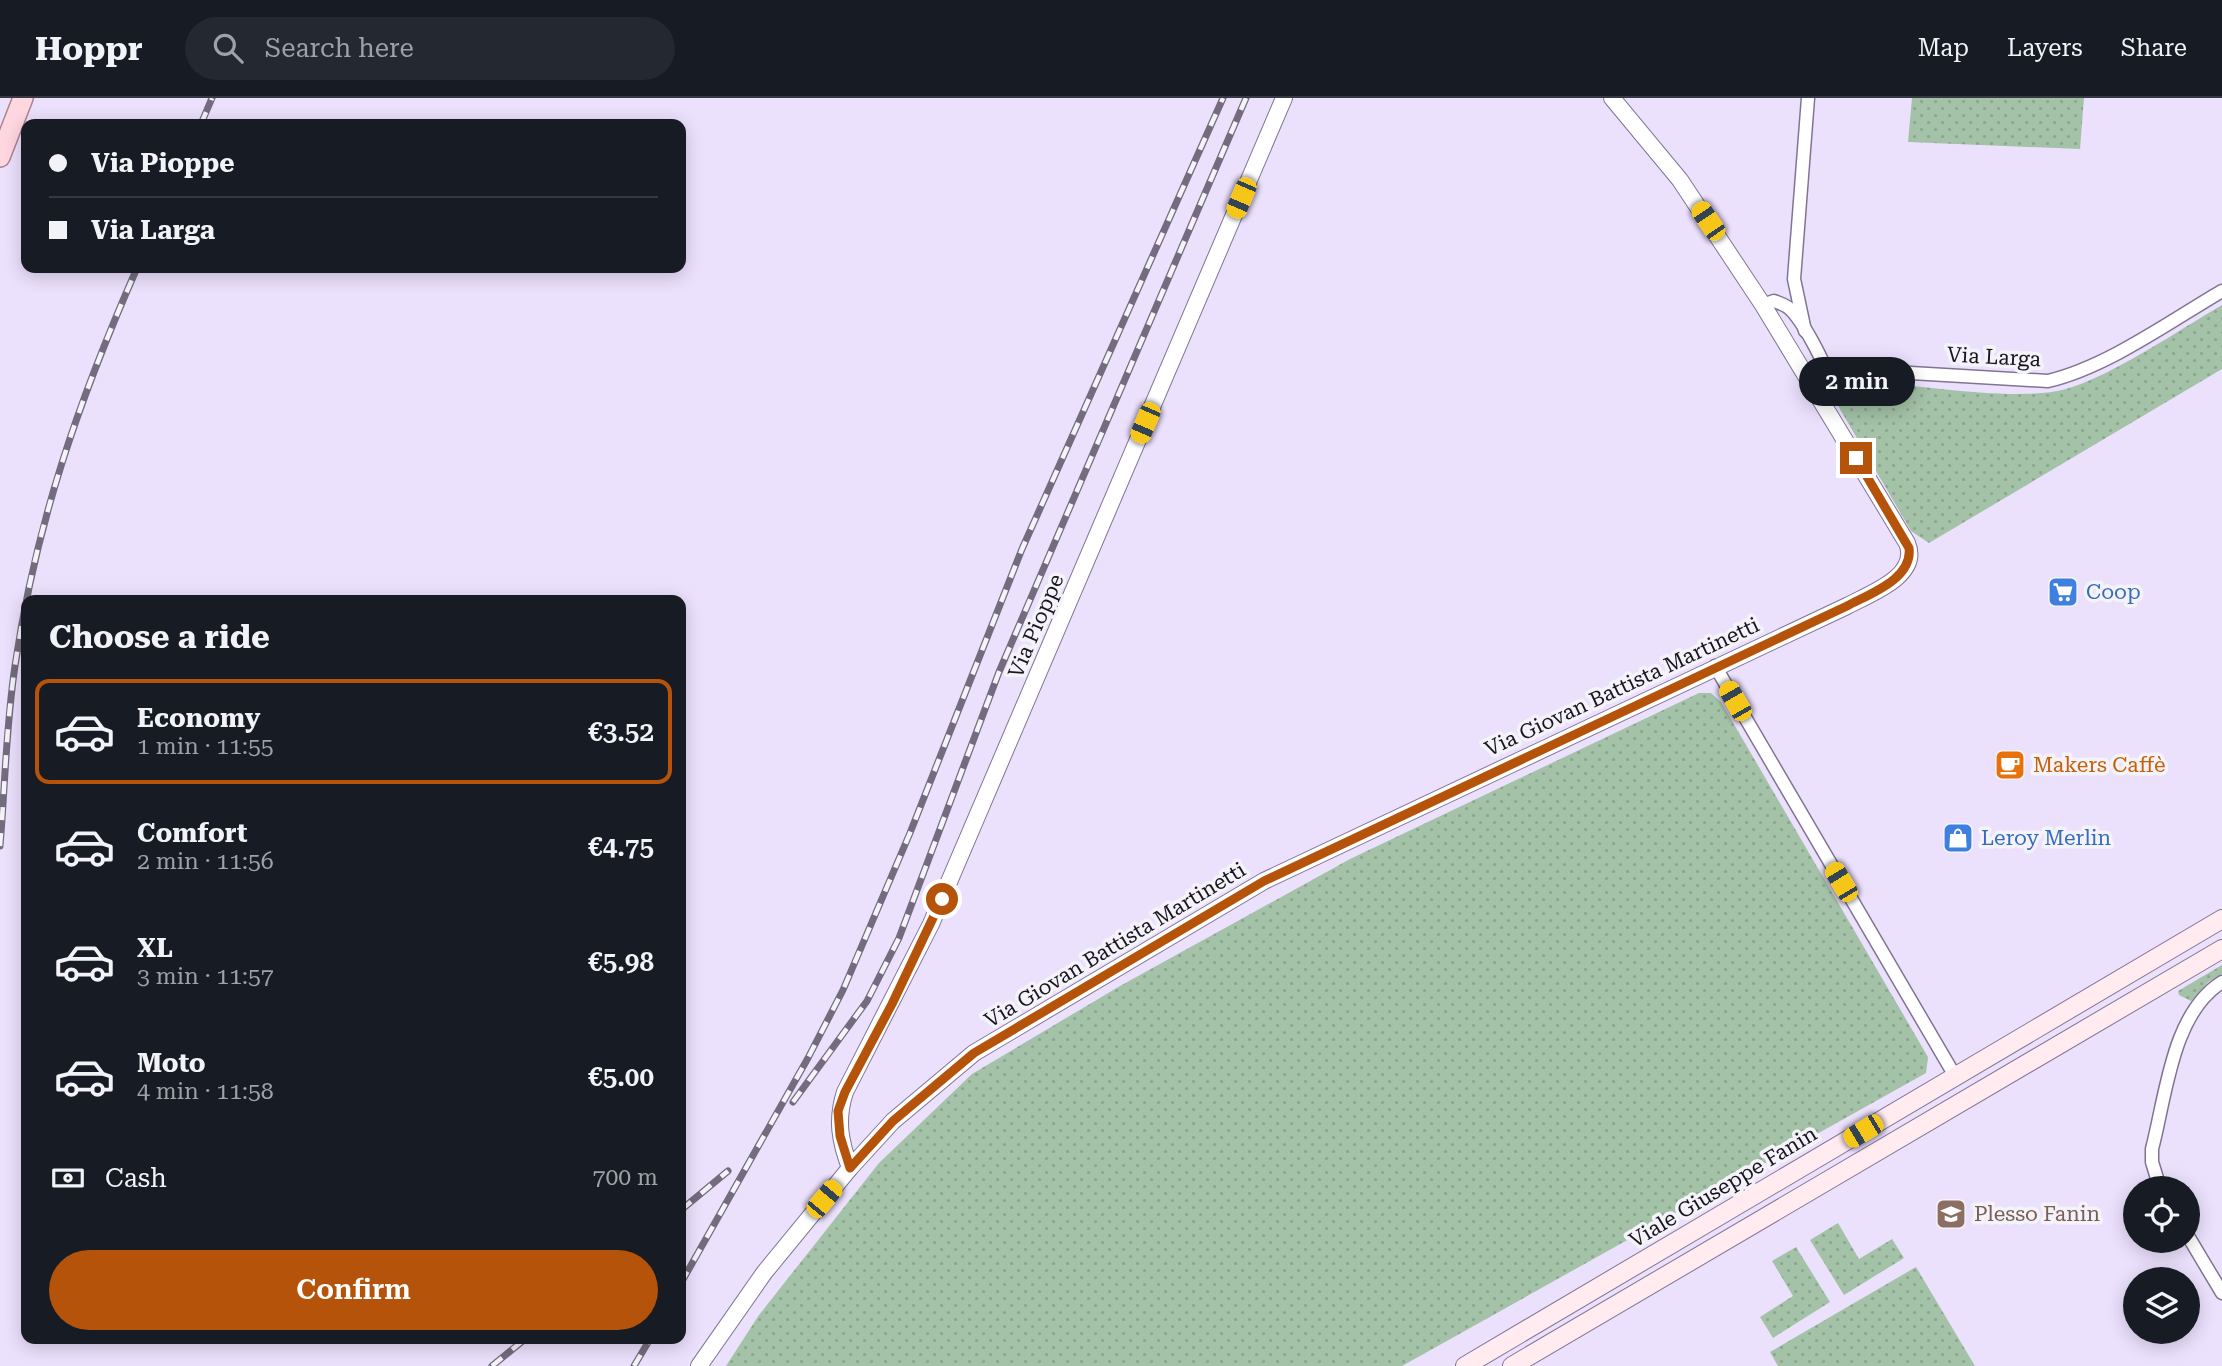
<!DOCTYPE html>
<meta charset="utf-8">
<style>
body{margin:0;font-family:"Roboto Serif",serif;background:#242831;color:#f1f3f6;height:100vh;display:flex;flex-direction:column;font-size:26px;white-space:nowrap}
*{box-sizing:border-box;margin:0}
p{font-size:23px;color:#9ea1a6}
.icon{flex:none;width:38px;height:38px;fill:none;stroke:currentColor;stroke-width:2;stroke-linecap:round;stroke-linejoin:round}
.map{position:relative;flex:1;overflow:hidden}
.drawer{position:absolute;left:21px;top:497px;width:665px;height:749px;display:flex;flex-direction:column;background:#171b24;border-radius:14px;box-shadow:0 4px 18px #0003}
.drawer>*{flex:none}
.hud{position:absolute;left:21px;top:21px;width:665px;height:154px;border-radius:14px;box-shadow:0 4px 18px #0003;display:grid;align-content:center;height:154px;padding:0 28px;background:#171b24}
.buttons{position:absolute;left:2123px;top:1078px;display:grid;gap:14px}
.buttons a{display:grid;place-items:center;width:77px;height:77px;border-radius:50%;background:#171b24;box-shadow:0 4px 18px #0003;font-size:35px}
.end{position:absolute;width:32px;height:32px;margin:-16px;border:9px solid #b45309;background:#fff;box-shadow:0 0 0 4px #fff}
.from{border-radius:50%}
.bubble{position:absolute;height:49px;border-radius:24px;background:#171b24;box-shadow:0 4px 18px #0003;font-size:23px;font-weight:600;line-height:49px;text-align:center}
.car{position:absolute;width:21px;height:42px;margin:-21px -10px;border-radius:9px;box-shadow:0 0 5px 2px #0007;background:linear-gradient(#f5c518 24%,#345 0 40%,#f5c518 0 76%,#345 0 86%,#f5c518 0)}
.hud b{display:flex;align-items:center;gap:24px;height:66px;font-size:26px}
.hud b+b{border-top:2px solid #363941}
.hud i{width:18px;height:18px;background:#f1f3f6}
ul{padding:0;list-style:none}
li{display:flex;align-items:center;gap:21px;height:105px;margin:0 14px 10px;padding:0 14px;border:4px solid transparent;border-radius:14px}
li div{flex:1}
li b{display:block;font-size:26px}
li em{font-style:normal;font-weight:600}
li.on{border-color:#b45309}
li>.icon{width:63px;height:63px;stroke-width:1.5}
h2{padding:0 28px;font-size:32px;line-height:84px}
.pay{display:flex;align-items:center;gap:18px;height:77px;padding:0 28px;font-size:26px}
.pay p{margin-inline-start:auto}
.button{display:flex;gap:14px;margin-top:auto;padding:14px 28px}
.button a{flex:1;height:80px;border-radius:42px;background:#b45309;color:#fff;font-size:28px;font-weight:600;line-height:80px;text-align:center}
header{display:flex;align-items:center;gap:42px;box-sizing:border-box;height:98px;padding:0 35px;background:#171b24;border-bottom:2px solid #363941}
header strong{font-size:33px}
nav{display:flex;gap:38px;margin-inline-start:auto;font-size:24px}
.search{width:490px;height:63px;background:#242831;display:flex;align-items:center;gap:18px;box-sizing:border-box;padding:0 24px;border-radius:38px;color:#9ea1a6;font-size:26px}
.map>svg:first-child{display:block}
</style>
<header>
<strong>Hoppr</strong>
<div class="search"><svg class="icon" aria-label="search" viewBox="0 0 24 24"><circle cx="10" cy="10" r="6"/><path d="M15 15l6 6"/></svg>Search here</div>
<nav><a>Map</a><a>Layers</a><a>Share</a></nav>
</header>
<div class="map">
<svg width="2222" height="1268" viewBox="0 0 2222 1268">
<defs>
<pattern id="green-dots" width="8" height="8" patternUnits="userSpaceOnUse" patternTransform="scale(1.75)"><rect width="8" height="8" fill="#a3c2a7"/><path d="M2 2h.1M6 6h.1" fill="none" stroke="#8ca68f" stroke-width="1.8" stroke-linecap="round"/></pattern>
</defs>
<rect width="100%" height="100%" fill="#ece1fd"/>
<g fill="url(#green-dots)">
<path d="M1912,0H2084L2080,51L1908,44Z"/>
<path d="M2222,207V271L1929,445L1911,433L1837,306C1845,288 1855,286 1873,284C1924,288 2020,304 2066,291C2112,278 2179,232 2222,207Z"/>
<path d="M1699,595H1711L1721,604L1928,959L1926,975L1402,1268H726L759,1217L879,1065L972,976L1120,888L1350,761Z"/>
<path d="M2222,867V876L2208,884L2191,903L2179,897L2178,893Z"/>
<path d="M1838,1125L1859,1161L1892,1141L1904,1160L1844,1197L1810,1142Z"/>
<path d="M1796,1149L1830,1204L1773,1240L1760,1219L1793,1198L1772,1163Z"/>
<path d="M1916,1169L1975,1268H1778L1770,1254Z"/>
</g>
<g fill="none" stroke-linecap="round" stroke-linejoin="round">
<g stroke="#817493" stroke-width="15">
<g id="minor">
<path d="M1763,207L1774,203C1779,205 1786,207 1790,211C1802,222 1825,264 1828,280L1818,296"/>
<path d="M1805,233L1794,181L1808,0"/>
<path d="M1826,270L2048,283C2107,269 2169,224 2222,193"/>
<path d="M1715,568L1955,978"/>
<path d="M2160,1090L2152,1064V1051C2166,998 2172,915 2222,884"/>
<path d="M2188,1138L2222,1195"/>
</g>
</g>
<g stroke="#817493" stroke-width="18">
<g id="tertiary">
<path d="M850,1070C840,1043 836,1022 845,994L931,826L1284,0"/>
<path d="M699,1268L764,1175L850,1070L893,1023L974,955L1264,783L1847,508C1869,496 1921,478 1907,445L1763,207L1680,82L1612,0"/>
</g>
</g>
<g stroke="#817493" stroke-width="20">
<g id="secondary">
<path d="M1465,1268L2222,821"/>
<path d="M1512,1268L2222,851"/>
</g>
</g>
<g stroke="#ae818f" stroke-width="22">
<path id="primary" d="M0,59L23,0"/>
</g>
<use href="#minor" stroke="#fff" stroke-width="12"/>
<use href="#tertiary" stroke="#fff" stroke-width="16"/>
<use href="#secondary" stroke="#ffebf0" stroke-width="18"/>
<use href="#primary" stroke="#fed7e0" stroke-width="19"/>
<g stroke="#746c7e" stroke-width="7">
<g id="rail">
<path d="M201,26L212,0"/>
<path d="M0,748C5,688 6,628 15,568C36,424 79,302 137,170"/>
<path d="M793,1004L867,903L899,840L999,574L1246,0"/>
<path d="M681,1112L728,1073"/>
<path d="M681,1185L808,960L843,892L910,735L1022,451L1223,0"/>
<path d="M492,1268L525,1241"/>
<path d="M634,1268L650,1241"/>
</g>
</g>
<use href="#rail" stroke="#f5f3fa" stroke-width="4.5" stroke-dasharray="13" stroke-linecap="butt"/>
</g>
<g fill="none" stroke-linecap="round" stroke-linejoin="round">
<path stroke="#b45309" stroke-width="9" d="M942,801L892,906L845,994L838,1013L840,1038L850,1070L893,1023L974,955L1264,783L1847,508C1869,496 1913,481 1909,450L1856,360"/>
</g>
<defs>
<g id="supermarket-square" transform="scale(1.575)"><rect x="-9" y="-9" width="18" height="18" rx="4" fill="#3f7fe0" stroke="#f5f3fa"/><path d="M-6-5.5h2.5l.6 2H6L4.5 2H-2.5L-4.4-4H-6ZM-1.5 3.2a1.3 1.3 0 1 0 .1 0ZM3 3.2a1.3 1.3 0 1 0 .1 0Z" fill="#fff"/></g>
<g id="cafe-square" transform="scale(1.575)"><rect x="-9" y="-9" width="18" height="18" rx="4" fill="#e8710a" stroke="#f5f3fa"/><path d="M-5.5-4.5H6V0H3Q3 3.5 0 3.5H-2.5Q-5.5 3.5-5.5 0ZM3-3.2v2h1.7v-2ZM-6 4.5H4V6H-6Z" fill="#fff"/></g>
<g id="shop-square" transform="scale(1.575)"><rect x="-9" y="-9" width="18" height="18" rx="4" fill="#3f7fe0" stroke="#f5f3fa"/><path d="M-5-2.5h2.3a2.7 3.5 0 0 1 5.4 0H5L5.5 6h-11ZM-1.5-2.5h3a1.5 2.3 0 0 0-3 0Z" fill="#fff"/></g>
<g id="university-square" transform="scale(1.575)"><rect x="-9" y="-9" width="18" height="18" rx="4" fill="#8d6e63" stroke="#f5f3fa"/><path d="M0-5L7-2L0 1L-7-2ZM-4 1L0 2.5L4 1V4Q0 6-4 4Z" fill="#fff"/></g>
</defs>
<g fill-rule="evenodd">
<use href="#supermarket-square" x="2063" y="494"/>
<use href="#cafe-square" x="2010" y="667"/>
<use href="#shop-square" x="1958" y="740"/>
<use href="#university-square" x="1951" y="1116"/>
</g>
<g text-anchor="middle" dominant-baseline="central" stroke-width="7" stroke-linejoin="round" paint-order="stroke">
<g font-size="21" fill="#19141f" stroke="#f5f3fa">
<text transform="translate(1994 259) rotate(3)">Via Larga</text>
<text transform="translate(1036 528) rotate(-67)">Via Pioppe</text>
<text transform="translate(1622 589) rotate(-25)">Via Giovan Battista Martinetti</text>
<text transform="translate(1115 847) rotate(-31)">Via Giovan Battista Martinetti</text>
<text transform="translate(1723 1089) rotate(-31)">Viale Giuseppe Fanin</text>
</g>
<g font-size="21" fill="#366cbe" stroke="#f5f3fa" text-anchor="start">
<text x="2086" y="494">Coop</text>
<text x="1981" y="740">Leroy Merlin</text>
</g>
<g font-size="21" fill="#c56008" stroke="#f5f3fa" text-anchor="start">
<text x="2033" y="667">Makers Caffè</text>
</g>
<g font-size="21" fill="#785e54" stroke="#f5f3fa" text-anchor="start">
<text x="1974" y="1116">Plesso Fanin</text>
</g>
</g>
</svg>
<div class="buttons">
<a><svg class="icon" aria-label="locate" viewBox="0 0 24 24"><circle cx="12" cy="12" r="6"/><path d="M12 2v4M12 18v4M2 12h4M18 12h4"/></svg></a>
<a><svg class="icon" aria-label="layers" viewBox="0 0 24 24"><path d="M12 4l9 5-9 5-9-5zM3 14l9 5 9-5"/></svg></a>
</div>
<i class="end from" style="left:942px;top:801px"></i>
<i class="end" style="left:1856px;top:360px"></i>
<div class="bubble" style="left:1799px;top:259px;width:116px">2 min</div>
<i class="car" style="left:1241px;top:100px;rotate:203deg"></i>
<i class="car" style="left:1708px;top:123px;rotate:326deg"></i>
<i class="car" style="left:1145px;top:325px;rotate:203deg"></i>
<i class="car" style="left:1735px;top:603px;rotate:330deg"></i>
<i class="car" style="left:1841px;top:784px;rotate:329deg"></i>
<i class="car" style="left:1863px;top:1033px;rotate:239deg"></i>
<i class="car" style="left:824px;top:1101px;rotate:40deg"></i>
<div class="hud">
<b><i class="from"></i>Via Pioppe</b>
<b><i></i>Via Larga</b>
</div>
<section class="drawer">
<h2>Choose a ride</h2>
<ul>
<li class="on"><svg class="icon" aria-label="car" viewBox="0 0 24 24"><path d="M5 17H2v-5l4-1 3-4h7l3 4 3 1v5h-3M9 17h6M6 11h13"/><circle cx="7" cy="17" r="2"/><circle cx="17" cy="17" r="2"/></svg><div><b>Economy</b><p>1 min · 11:55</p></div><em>€3.52</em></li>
<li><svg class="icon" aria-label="car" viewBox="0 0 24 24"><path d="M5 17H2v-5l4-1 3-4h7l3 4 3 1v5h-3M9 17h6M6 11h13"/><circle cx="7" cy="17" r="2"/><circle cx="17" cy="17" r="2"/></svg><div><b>Comfort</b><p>2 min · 11:56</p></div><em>€4.75</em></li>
<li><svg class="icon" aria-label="car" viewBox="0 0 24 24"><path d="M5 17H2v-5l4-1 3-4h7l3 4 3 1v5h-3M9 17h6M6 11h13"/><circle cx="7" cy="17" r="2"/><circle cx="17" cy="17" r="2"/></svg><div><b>XL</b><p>3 min · 11:57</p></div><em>€5.98</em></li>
<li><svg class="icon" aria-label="car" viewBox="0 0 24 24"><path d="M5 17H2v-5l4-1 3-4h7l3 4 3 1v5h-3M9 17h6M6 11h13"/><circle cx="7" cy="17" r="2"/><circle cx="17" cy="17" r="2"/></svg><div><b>Moto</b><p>4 min · 11:58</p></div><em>€5.00</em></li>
</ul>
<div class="pay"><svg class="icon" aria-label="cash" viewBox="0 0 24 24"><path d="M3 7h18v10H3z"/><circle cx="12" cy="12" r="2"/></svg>Cash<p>700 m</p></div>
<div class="button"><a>Confirm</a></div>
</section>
</div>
